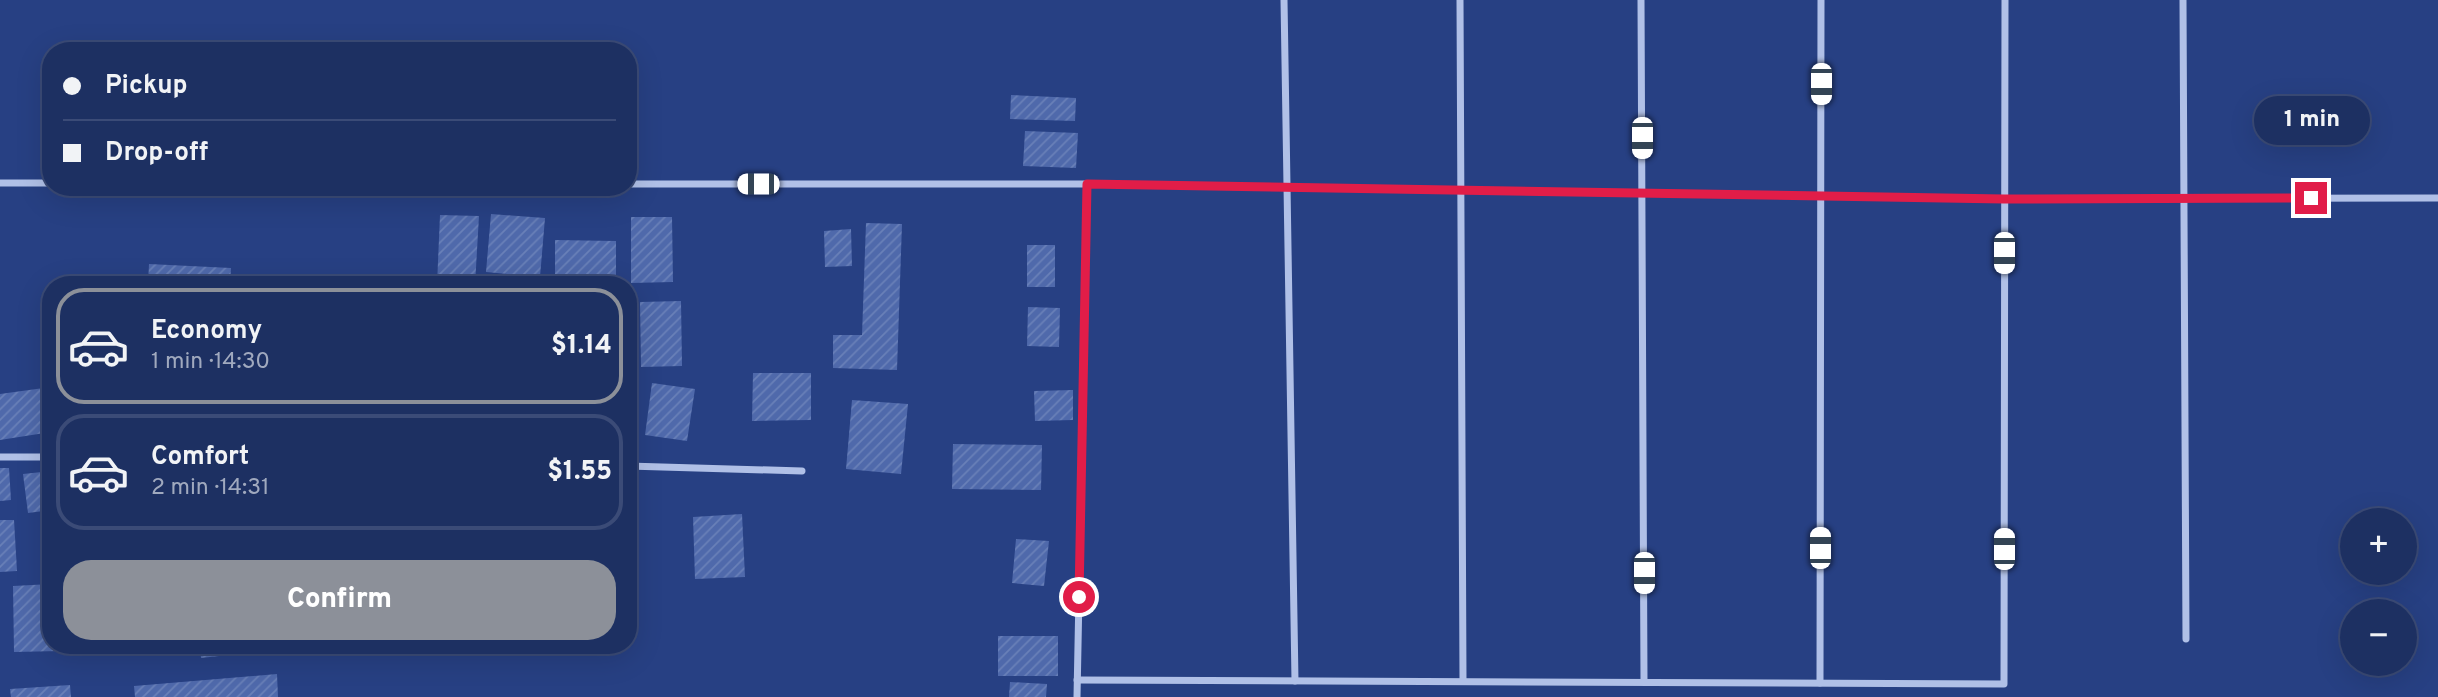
<!DOCTYPE html>
<meta charset="utf-8">
<style>
body{margin:0;font-family:Overpass,sans-serif;background:#2a3c6b;color:#f1f3f6;height:100vh;display:flex;flex-direction:column;font-size:26px;white-space:nowrap}
*{box-sizing:border-box;margin:0}
p{font-size:23px;color:#a0a9be}
.icon{flex:none;width:38px;height:38px;fill:none;stroke:currentColor;stroke-width:2;stroke-linecap:round;stroke-linejoin:round}
.map{position:relative;flex:1;overflow:hidden}
.panel{position:absolute;left:42px;top:276px;width:595px;height:378px;display:flex;flex-direction:column;background:#1d3062;border-radius:28px;box-shadow:0 7px 28px #0002,0 0 0 2px #3b4b77}
.panel>*{flex:none}
.hud{position:absolute;left:42px;top:42px;width:595px;height:154px;border-radius:28px;box-shadow:0 7px 28px #0002,0 0 0 2px #3b4b77;display:grid;align-content:center;height:154px;padding:0 21px;background:#1d3062}
.fabs{position:absolute;left:2340px;top:508px;display:grid;gap:14px}
.fabs a{display:grid;place-items:center;width:77px;height:77px;border-radius:50%;background:#1d3062;box-shadow:0 7px 28px #0002,0 0 0 2px #3b4b77;font-size:35px}
.end{position:absolute;width:32px;height:32px;margin:-16px;border:9px solid #e11d48;background:#fff;box-shadow:0 0 0 4px #fff}
.from{border-radius:50%}
.bubble{position:absolute;height:49px;border-radius:24px;background:#1d3062;box-shadow:0 7px 28px #0002,0 0 0 2px #3b4b77;font-size:23px;font-weight:800;line-height:49px;text-align:center}
.car{position:absolute;width:21px;height:42px;margin:-21px -10px;border-radius:9px;box-shadow:0 0 5px 2px #0007;background:linear-gradient(#fff 24%,#345 0 40%,#fff 0 76%,#345 0 86%,#fff 0)}
.hud b{display:flex;align-items:center;gap:24px;height:66px;font-size:26px}
.hud b+b{border-top:2px solid #3b4b77}
.hud i{width:18px;height:18px;background:#f1f3f6}
ul{padding:12px 0 0;list-style:none}
li{display:flex;align-items:center;gap:21px;height:116px;margin:0 14px 10px;padding:0 7px;border:4px solid #3b4b77;border-radius:28px}
li div{flex:1}
li b{display:block;font-size:26px}
li em{font-style:normal;font-weight:800}
li.current{border-color:#8c9099}
li>.icon{width:63px;height:63px;stroke-width:1.5}
.cta{display:flex;gap:14px;margin-top:auto;padding:14px 21px}
.cta a{flex:1;height:80px;border-radius:28px;background:#8c9099;color:#fff;font-size:28px;font-weight:800;line-height:80px;text-align:center}
.map>svg:first-child{display:block}
</style>
<div class="map">
<svg width="2438" height="697" viewBox="0 0 2438 697">
<defs>
<pattern id="building-hatch" width="6" height="6" patternUnits="userSpaceOnUse" patternTransform="scale(1.75)"><rect width="6" height="6" fill="#4f69ab"/><path d="M-1 1l2-2M0 6l6-6M5 7l2-2" fill="none" stroke="#6980b8"/></pattern>
</defs>
<rect width="100%" height="100%" fill="#274083"/>
<g fill="url(#building-hatch)">
<path d="M1011,95L1076,98L1075,121L1010,119Z"/>
<path d="M1025,131L1078,133L1076,168L1023,166Z"/>
<path d="M491,214L545,218L540,277L486,272Z"/>
<path d="M440,215L479,216L475,285H437Z"/>
<path d="M631,217H672L673,282L631,283Z"/>
<path d="M866,223L902,224L897,370L833,368V335H862Z"/>
<path d="M851,229L852,266L825,267L824,231Z"/>
<path d="M555,240L616,241V285H555Z"/>
<rect x="1027" y="245" width="28" height="42"/>
<path d="M149,264L231,268L230,285H148Z"/>
<path d="M681,301L682,366L641,367L640,302Z"/>
<path d="M1028,307L1060,308L1059,347L1027,346Z"/>
<path d="M753,373H811V420L752,421Z"/>
<path d="M652,383L695,389L687,441L645,435Z"/>
<path d="M51,387V432L0,440V394Z"/>
<path d="M1073,390V420L1035,421L1034,391Z"/>
<path d="M852,400L908,404L901,474L846,469Z"/>
<path d="M953,444L1042,445L1041,490L952,489Z"/>
<path d="M0,468H9L11,500L0,501Z"/>
<path d="M51,471V510L28,513L23,474Z"/>
<path d="M742,514L745,577L695,579L693,517Z"/>
<path d="M0,520H14L17,571L0,572Z"/>
<path d="M1016,539L1049,541L1044,586L1012,583Z"/>
<path d="M51,584V646H60V651L14,652L13,586Z"/>
<rect x="998" y="636" width="60" height="40"/>
<path d="M200,646H254L255,652L201,658Z"/>
<path d="M277,674L278,697H135L134,686Z"/>
<path d="M1010,682L1047,684L1046,697H1009Z"/>
<path d="M70,685L71,697H11L10,689Z"/>
</g>
<g fill="none" stroke-linecap="round" stroke-linejoin="round">
<g stroke="#b0c0e7" stroke-width="7">
<path d="M1284,0L1295,681"/>
<path d="M1460,0L1463,681"/>
<path d="M1641,0L1644,682"/>
<path d="M2183,0L2186,639"/>
<path d="M0,183H51"/>
<path d="M628,184H1087L2005,199L2438,198"/>
<path d="M0,457H51"/>
<path d="M628,466L802,471"/>
<path d="M1077,680L2004,684L2005,0"/>
<path d="M1820,683L1821,0"/>
<path d="M1077,697L1087,184"/>
</g>
</g>
<g fill="none" stroke-linecap="round" stroke-linejoin="round">
<path stroke="#e11d48" stroke-width="9" d="M1079,597L1087,184L2004,199L2311,198"/>
</g>
</svg>
<div class="fabs">
<a>+</a>
<a>−</a>
</div>
<i class="end from" style="left:1079px;top:597px"></i>
<i class="end" style="left:2311px;top:198px"></i>
<div class="bubble" style="left:2254px;top:96px;width:116px">1 min</div>
<i class="car" style="left:1821px;top:84px;rotate:180deg"></i>
<i class="car" style="left:1642px;top:138px;rotate:180deg"></i>
<i class="car" style="left:758px;top:184px;rotate:270deg"></i>
<i class="car" style="left:2004px;top:253px;rotate:180deg"></i>
<i class="car" style="left:1820px;top:548px;rotate:0deg"></i>
<i class="car" style="left:2004px;top:549px;rotate:0deg"></i>
<i class="car" style="left:1644px;top:573px;rotate:180deg"></i>
<div class="hud">
<b><i class="from"></i>Pickup</b>
<b><i></i>Drop-off</b>
</div>
<section class="panel">
<ul>
<li class="current"><svg class="icon" aria-label="car" viewBox="0 0 24 24"><path d="M5 17H2v-5l4-1 3-4h7l3 4 3 1v5h-3M9 17h6M6 11h13"/><circle cx="7" cy="17" r="2"/><circle cx="17" cy="17" r="2"/></svg><div><b>Economy</b><p>1 min · 14:30</p></div><em>$1.14</em></li>
<li><svg class="icon" aria-label="car" viewBox="0 0 24 24"><path d="M5 17H2v-5l4-1 3-4h7l3 4 3 1v5h-3M9 17h6M6 11h13"/><circle cx="7" cy="17" r="2"/><circle cx="17" cy="17" r="2"/></svg><div><b>Comfort</b><p>2 min · 14:31</p></div><em>$1.55</em></li>
</ul>
<div class="cta"><a>Confirm</a></div>
</section>
</div>
